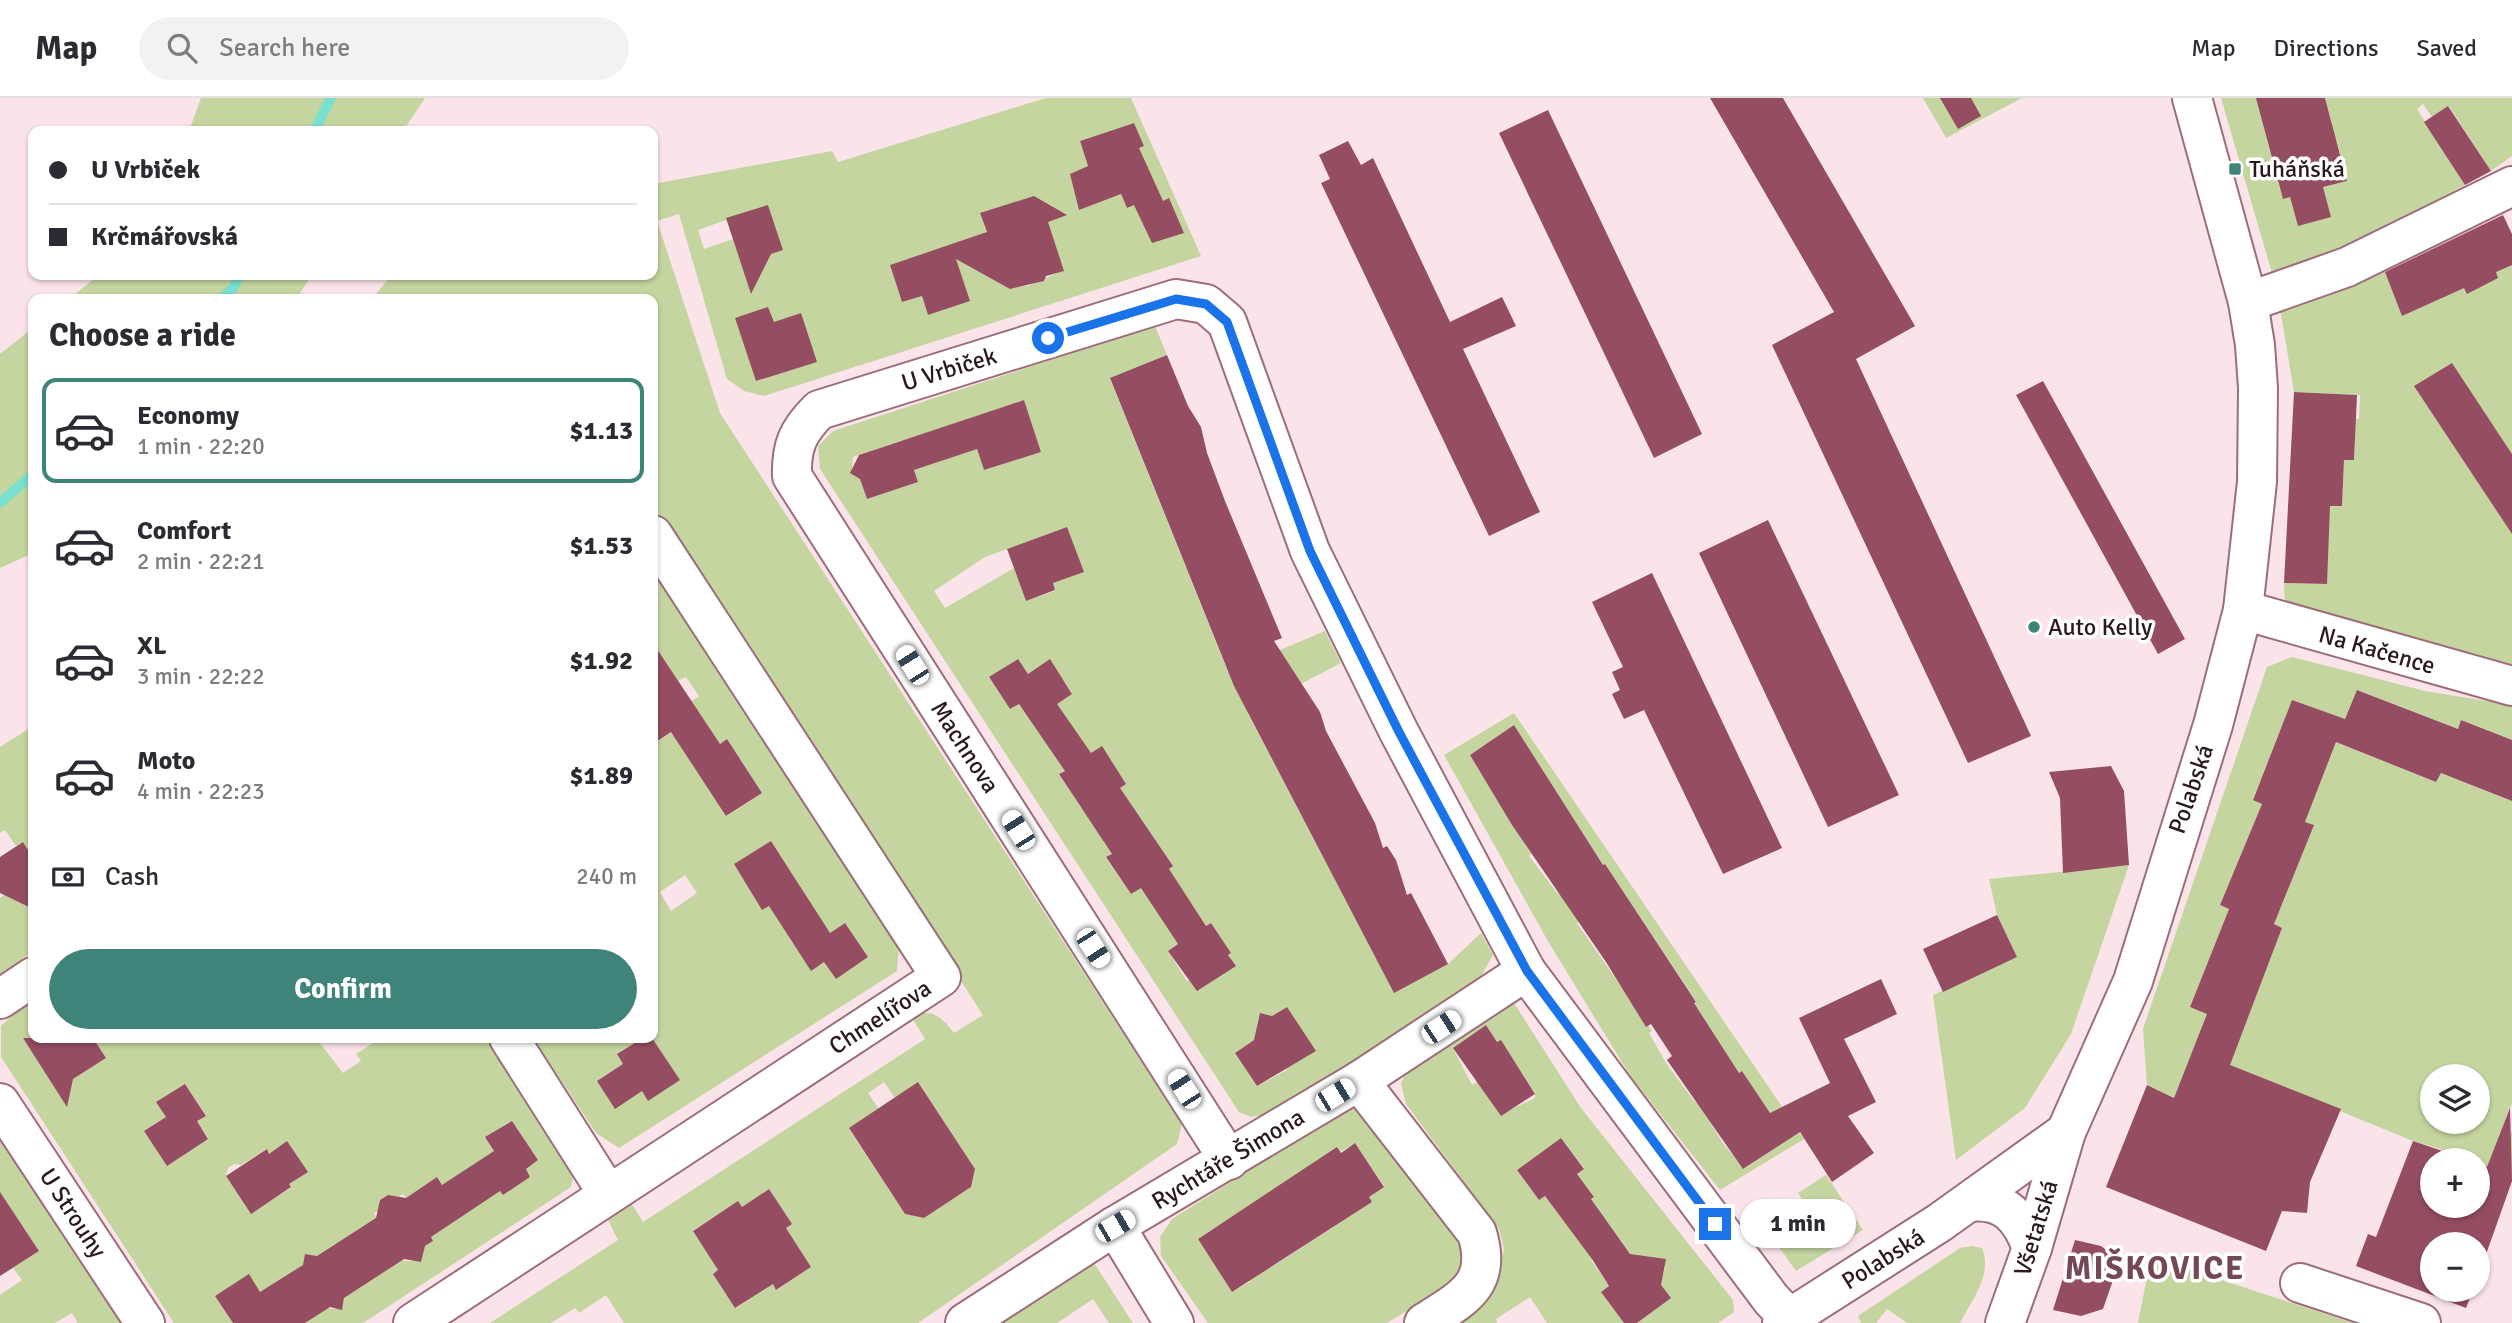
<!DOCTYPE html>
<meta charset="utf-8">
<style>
body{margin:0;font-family:Signika,sans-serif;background:#f2f2f3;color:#2b2b33;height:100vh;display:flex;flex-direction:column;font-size:26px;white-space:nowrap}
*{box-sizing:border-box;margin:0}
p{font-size:23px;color:#7c7c81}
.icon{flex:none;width:38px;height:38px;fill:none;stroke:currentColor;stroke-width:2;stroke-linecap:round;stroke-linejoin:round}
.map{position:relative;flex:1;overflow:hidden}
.drawer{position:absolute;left:28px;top:196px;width:630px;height:749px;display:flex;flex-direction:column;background:#fff;border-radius:14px;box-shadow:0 2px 5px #0004}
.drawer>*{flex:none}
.banner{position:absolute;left:28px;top:28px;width:630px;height:154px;border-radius:14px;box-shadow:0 2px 5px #0004;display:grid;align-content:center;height:154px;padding:0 21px;background:#fff}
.tools{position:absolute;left:2420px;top:966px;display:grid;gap:14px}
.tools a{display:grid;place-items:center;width:70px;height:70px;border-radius:50%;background:#fff;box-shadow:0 2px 5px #0004;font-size:35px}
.end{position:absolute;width:32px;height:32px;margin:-16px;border:9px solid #1a73e8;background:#fff;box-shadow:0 0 0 4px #fff}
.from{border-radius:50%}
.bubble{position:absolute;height:49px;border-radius:24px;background:#fff;box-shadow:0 2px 5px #0004;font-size:23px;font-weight:800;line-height:49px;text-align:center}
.car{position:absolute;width:21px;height:42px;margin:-21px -10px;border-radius:9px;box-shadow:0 0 5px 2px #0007;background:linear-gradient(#fff 24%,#345 0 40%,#fff 0 76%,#345 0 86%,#fff 0)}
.banner b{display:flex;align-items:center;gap:24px;height:66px;font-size:26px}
.banner b+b{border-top:2px solid #e1e1e2}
.banner i{width:18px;height:18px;background:#2b2b33}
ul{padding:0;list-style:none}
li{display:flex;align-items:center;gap:21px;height:105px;margin:0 14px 10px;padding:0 7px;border:4px solid transparent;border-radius:14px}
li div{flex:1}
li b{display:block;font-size:26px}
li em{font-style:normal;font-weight:800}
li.current{border-color:#3f8479}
li>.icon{width:63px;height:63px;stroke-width:1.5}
h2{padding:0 21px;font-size:32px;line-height:84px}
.pay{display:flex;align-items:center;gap:18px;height:77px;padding:0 21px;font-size:26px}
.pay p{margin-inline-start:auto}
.button{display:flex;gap:14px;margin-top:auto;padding:14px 21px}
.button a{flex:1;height:80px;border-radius:42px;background:#3f8479;color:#fff;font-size:28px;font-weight:800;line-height:80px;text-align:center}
header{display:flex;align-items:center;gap:42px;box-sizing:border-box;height:98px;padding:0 35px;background:#fff;border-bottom:2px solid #e1e1e2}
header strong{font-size:33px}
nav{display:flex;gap:38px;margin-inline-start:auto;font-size:24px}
.search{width:490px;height:63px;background:#f2f2f3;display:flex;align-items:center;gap:18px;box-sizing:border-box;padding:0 24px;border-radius:38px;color:#7c7c81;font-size:26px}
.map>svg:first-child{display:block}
</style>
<header>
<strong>Map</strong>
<div class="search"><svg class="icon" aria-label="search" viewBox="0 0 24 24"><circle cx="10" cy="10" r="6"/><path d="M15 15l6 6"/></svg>Search here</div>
<nav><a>Map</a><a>Directions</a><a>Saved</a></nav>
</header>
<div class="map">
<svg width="2512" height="1225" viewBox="0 0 2512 1225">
<rect width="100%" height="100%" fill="#fbe4e9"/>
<g fill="#c4d5a0" fill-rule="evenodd">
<path d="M201,0H425L403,33H189Z"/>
<path d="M1046,0H1131L1201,158L764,298L744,293L727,281L679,116L657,123L720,315L1182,1026L1177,1046L918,1225H624L606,1197L579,1215L575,1210L551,1225H490L618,1142L606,1118L630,1103L643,1124L925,941L911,918C932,910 941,918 954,935L983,917L653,410V201H437L432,197L429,201H372L390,179L397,177H653V86L832,53L838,64ZM1134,25L1144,48L1138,50L1127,110L1118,90L1088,109L1078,78H1070L1088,68L1080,43ZM768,107L783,152L741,165L733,141L704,151L698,132ZM982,120L1059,174L1028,188L1004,187ZM907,161L908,164L969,203L928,217L922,198L902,204L890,167ZM735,220L774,224L817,263L757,283ZM884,984L895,1000L919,985L975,1071L971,1089L924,1120L905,1116L849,1031L879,1011L868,995ZM769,1091L791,1126L786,1130L811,1169L777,1192L773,1186L736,1210L713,1176L718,1172L693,1132L738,1104L742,1109Z"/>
<path d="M1923,0H2022L1946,40Z"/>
<path d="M2221,0H2263L2271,28L2264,30L2275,73L2283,71L2285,81L2278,84L2283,100L2290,99L2298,128L2323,89L2347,83L2337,43L2307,51L2302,33L2332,25L2325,0H2512V58L2491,73L2449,8L2432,19L2423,6L2417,11L2465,87L2346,152L2272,175Z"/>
<path d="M2382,165L2402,218L2512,165V356L2452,265L2415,288L2512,436V566L2493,568L2285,506L2284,485L2326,486L2310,407L2342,408L2344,362H2354L2355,349L2346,320L2359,321L2360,297L2294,294L2279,204Z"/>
<path d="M99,177H312L296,201H69Z"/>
<path d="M1155,228L1167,257L1110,281L1228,574L1325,533L1341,565L1247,614L1394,894L1448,866L1481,835L1493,857L1480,880L1271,1016L1251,1019L1239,1014L820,371L818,348L833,333ZM1024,302L1041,354L984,372L967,321ZM903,342L935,365L914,372L918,384L867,401L860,381L852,371L853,359ZM1067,429L1083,474L1053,485L1055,493L1026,503L1014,470L945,510L934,493L985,459ZM1017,561L1028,576L1050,562L1072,595L1031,623L1019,606L1010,611L989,580ZM1101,649L1126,686L1084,714L1059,676ZM1129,726L1148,732L1173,768L1131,796L1106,760L1112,756L1103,743ZM1192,806L1206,828L1211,825L1235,868L1187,883L1168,853L1178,846ZM1287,909L1315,953L1299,963L1295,957L1284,965L1287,972L1257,988L1235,955L1263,936L1257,928L1258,921L1265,917L1272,918Z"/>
<path d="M33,230V455L0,470V256Z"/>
<path d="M653,475L899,849L897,873L619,1050L596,1035L533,940H643L617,956L648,1002L679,982L652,940L653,643L655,645L699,616L691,604L699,598L686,579L678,583L662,559L653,565ZM727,641L762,695L727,718L691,664ZM771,743L800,788L762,811L734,766ZM685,777L697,795L671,813L660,794ZM821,822L830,835L845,825L868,859L836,880L824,864L811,872L790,841Z"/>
<path d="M2292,559L2425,593L2512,607V642L2461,622L2458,631L2358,592L2345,622L2292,602L2253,701L2262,706L2220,807L2229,811L2190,909L2244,930L2282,830L2274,826L2313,728L2305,724L2336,644L2436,684L2441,675L2512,703V1005L2502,1030L2512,1034V1079L2478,1066V1062L2413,1043L2193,953L2174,1000L2147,987L2143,931L2267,569ZM2432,978H2478V1024H2432Z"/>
<path d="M1514,615L1804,1041L1720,1092L1631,979L1549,845L1444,657ZM1514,627L1603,767L1605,766L1696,903L1694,905L1739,975L1742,973L1787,1042L1744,1071L1722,1044L1697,1002L1695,1004L1666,965L1649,935L1652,933L1577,825L1579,823L1561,795L1558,796L1529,758L1531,756L1470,657Z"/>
<path d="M33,628V760L23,744L16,748L5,732L0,735V649Z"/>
<path d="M2129,767L2071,936L2025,1010L1956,1062L1933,897L2017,859L1997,817L1989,781Z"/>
<path d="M12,791L21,805L29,809L33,806V854L0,876V800Z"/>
<path d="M33,899V938L26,944L73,981L106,960L93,940H316L343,975L361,963L356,956L381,940H496L574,1074L571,1089L363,1225H280L216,1198L233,1225H174L1,959V928ZM185,986L206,1017L197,1023L208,1040L167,1068L144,1033L166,1019L157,1004ZM512,1023L538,1062L526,1071L530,1079L503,1096L472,1068L494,1053L486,1039ZM287,1044L307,1074L289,1086L291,1090L251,1115L226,1078L228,1070L234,1066L241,1067L266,1051L269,1056ZM437,1079L462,1118L431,1139L433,1143L424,1149L415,1163H404L374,1115L378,1113L380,1102L388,1097L398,1099L403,1096L406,1100ZM351,1137L353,1171L364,1187L344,1200L343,1207L337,1211L328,1210L301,1169L310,1157L317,1158Z"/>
<path d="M1514,905L1581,1010L1733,1202L1734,1214L1718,1225H1637L1670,1200L1657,1182L1663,1178L1665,1169L1659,1160L1638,1167L1620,1142L1591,1162L1609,1188L1601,1194L1624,1225H1547L1530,1199L1496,1221L1497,1225H1447L1492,1195L1504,1151L1499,1131L1406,1006L1401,986L1407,971L1496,913ZM1486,927L1497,944L1501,943L1535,995V1000L1500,1017L1478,983L1472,987L1453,950ZM1561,1040L1584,1070L1577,1076L1594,1099L1563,1122L1545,1098L1539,1102L1517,1072Z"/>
<path d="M1348,1010L1370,1014L1472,1161L1458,1181L1387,1225H1208L1161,1158L1160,1139L1172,1121ZM1355,1045L1384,1088L1369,1099L1372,1104L1278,1165L1247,1179L1250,1184L1232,1194L1198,1141L1215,1129L1219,1134L1243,1111Z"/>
<path d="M0,1038L122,1225H78L72,1215L55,1225H0V1197L22,1182L13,1170L39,1153L22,1127L0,1141Z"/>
<path d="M1826,1077L1863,1132L1796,1173L1771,1138L1811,1115L1798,1095Z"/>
<path d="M1972,1148L1982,1150C1993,1176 1972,1202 1960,1225H1907L1887,1211L1876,1225H1861L1858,1218L1960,1150Z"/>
<path d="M2151,1159L2353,1225H2138Z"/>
<path d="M1092,1162L1133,1225H1109L1093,1201L1057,1225H995Z"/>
</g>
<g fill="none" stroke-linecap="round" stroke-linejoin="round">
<g stroke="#79dfce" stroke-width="10">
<path d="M314,33L331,0"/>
<path d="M221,201L233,190L240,177"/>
<path d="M0,405L33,376"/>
</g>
</g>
<g fill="#954d62">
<path d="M1710,0H1783L1915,228L1856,261L2031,638L1968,665L1772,247L1834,214Z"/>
<path d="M1940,0H1971L1981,18L1958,31Z"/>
<path d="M2256,0H2325L2347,83L2323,89L2331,119L2298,128L2290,99L2283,101Z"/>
<path d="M2448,8L2491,73L2465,87L2424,24Z"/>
<path d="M1548,12L1702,336L1654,360L1499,35Z"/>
<path d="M1134,25L1144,48L1139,50L1163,103L1169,100L1184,135L1152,145L1134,107L1127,110L1121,96L1079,112L1070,76L1088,68L1080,43Z"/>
<path d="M1348,43L1361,67L1373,60L1450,224L1502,199L1516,228L1463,251L1540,414L1489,438L1321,85L1330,81L1319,57Z"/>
<path d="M1034,98L1067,117L1048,124L1064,173L1046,178L1044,183L1010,191L956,161L970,203L928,217L922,198L902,204L890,167L987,134L980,115Z"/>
<path d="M768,107L783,152L771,156L751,196L726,120Z"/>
<path d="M2503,117L2512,136V167L2496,174L2498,180L2467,196L2464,190L2402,218L2385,174Z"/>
<path d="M768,209L774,224L801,215L817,264L756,283L735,220Z"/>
<path d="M1167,257L1188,308L1201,329L1207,355L1225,403L1282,540L1274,543L1320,614L1326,633L1375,725L1383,750L1387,748L1396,762L1407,797L1411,795L1448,866L1394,895L1234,588L1110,280Z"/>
<path d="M2452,265L2512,356V436L2414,288Z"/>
<path d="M2043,283L2185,541L2158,556L2016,297Z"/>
<path d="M2294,294L2357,297L2354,362H2344L2342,408H2330L2327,486L2284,485Z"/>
<path d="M1024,302L1041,354L984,372L977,351L914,372L918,384L867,401L860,381L850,375L859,357Z"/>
<path d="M1768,422L1899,697L1828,729L1699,455Z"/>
<path d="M1067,429L1084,474L1053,485L1055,492L1026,503L1007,451Z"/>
<path d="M1652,475L1782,750L1723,776L1644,612L1624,621L1612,596L1620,592L1612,574L1623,569L1592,504Z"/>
<path d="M653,545L720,646L727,641L762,695L726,718L671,634L653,646Z"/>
<path d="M1018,561L1028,576L1050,561L1072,596L1057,606L1091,655L1102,648L1126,686L1120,690L1173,768L1169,771L1206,828L1211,825L1231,855L1228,857L1236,868L1197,893L1168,853L1178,846L1141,790L1131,796L1106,759L1112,756L1059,676L1065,673L1019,606L1010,611L989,579Z"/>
<path d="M2357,592L2458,631L2461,622L2512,642V703L2441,675L2436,684L2336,644L2305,724L2314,727L2274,826L2282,830L2230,967L2341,1011L2310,1084L2307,1115L2282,1113L2266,1153L2106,1089L2147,987L2174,1000L2207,916L2190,909L2229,811L2220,807L2262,706L2253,702L2292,602L2345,621L2343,626Z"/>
<path d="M1514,627L1603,767L1605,766L1696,904L1694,905L1739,975L1742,973L1770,1015L1830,985L1799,920L1881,881L1897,916L1844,941L1876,1004L1848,1018L1874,1055L1832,1084L1800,1034L1743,1071L1667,962L1672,958L1651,926L1646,929L1606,864L1512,727L1470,657Z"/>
<path d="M2111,668L2124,693L2129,767L2063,775L2060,700L2049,674Z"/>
<path d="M771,743L830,835L845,825L868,859L836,881L824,864L811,873L769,808L762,812L734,766Z"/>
<path d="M23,744L33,760V811L0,795V759Z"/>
<path d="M1997,817L2017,859L1943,894L1923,851Z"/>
<path d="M1287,909L1316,953L1257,988L1235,955L1254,942L1260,915L1272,918Z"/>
<path d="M1486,927L1497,944L1501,942L1535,996L1501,1018L1453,950Z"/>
<path d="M23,940H93L106,960L73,981L67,1009Z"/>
<path d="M643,940H652L680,982L648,1003L642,993L615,1011L597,983L623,966L617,956Z"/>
<path d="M918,984L975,1071L971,1089L924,1120L905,1116L849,1030Z"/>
<path d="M185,986L206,1018L197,1023L208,1041L167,1068L144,1033L166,1019L156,1004Z"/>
<path d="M2510,1010L2512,1083L2478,1179V1146H2432V1192H2473L2466,1210L2356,1168L2368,1136L2376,1139L2413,1043L2469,1062H2432V1108H2478V1066L2487,1069Z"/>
<path d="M512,1023L538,1062L526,1071L530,1079L503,1097L500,1093L431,1139L433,1143L425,1148L421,1164L404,1161L344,1200L342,1212L330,1209L305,1225H233L215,1198L249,1176L260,1194L303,1167L305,1156L317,1158L376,1120L380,1102L388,1097L406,1100L437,1079L442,1087L494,1053L485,1039Z"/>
<path d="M1561,1040L1584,1071L1577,1076L1594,1099L1591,1101L1630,1156L1666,1161L1661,1187L1671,1200L1637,1225H1624L1601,1194L1609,1188L1592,1161L1545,1098L1539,1102L1517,1072Z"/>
<path d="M287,1043L308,1074L289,1086L291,1089L251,1116L226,1078L267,1051L269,1056Z"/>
<path d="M1355,1045L1384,1089L1369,1099L1372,1104L1232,1194L1198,1141L1337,1049L1341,1055Z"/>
<path d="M769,1091L792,1126L786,1130L811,1169L776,1192L773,1186L735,1210L713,1176L718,1172L693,1133L738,1103L742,1109Z"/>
<path d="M0,1094L39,1153L0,1178Z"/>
<path d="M2075,1142L2101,1148L2120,1162L2103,1211L2081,1218L2053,1212Z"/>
</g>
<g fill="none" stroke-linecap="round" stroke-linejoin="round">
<g stroke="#9d6d79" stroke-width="42">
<g id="street">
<path d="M2248,204L2347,169L2512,88"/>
<path d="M2243,512L2512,588"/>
<path d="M0,901L33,879"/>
<path d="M509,940L608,1096"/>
<path d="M1359,983L1477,1135C1493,1187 1463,1200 1424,1225"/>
<path d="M0,1005L145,1225"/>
<path d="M1229,1062L792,378C791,348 798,333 819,312L1176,201L1206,206L1227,224L1310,453L1399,634L1526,873L1771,1201L1794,1225"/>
<path d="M1970,1104C2005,1100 2021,1120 2032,1150"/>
<path d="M1115,1128L1174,1225"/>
<path d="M2300,1185L2421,1225"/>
<path d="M413,1225L941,879L653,437"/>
<path d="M965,1225L1115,1128L1359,983L1526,873"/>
</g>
</g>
<g stroke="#9d6d79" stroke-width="42">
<g id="secondary">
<path d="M1782,1225L1939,1125L2066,1034"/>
<path d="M2005,1225L2032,1150L2066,1034L2133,883L2213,627L2243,512L2257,384L2258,290L2255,247L2248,204L2192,0"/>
</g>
</g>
<use href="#street" stroke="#fff" stroke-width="38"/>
<use href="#secondary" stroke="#fff" stroke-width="38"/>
</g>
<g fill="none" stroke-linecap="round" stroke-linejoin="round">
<path stroke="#1a73e8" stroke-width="9" d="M1048,240L1176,201L1206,206L1227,224L1310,453L1399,634L1527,873L1715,1126"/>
</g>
<g fill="#3f8479" stroke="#fff" stroke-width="2.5">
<rect x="2228" y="64" width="14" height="14" rx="3.5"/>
<circle cx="2034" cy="529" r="7"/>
</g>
<g text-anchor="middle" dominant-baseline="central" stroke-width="7" stroke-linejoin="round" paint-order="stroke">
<g font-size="24" fill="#2b181d" stroke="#fff" text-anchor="start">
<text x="2249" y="71">Tuháňská</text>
<text x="2048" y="529">Auto Kelly</text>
</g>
<g font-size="24" fill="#2b181d" stroke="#fff">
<text transform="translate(949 271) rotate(-17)">U Vrbiček</text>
<text transform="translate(2377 552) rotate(16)">Na Kačence</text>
<text transform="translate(965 649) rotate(57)">Machnova</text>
<text transform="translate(2191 691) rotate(-71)">Polabská</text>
<text transform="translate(880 919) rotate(-33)">Chmelířova</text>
<text transform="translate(1228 1061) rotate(-31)">Rychtáře Šimona</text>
<text transform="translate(73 1115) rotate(57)">U Strouhy</text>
<text transform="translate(2036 1130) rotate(-73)">Všetatská</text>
<text transform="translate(1883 1161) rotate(-32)">Polabská</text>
</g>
<g font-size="32" font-weight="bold" letter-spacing="2" fill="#754855" stroke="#fff">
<text x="2155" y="1170">MIŠKOVICE</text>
</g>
</g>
</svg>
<div class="tools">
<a><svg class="icon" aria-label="layers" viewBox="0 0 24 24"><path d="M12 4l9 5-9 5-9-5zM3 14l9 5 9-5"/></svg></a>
<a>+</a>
<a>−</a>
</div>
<i class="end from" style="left:1048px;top:240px"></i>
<i class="end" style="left:1715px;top:1126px"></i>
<div class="bubble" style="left:1740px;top:1101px;width:116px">1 min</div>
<i class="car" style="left:912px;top:567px;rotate:328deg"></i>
<i class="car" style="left:1018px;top:732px;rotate:328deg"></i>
<i class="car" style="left:1093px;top:850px;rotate:147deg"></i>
<i class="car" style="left:1441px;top:929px;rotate:57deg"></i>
<i class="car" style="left:1184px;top:991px;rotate:327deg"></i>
<i class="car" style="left:1335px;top:997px;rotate:59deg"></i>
<i class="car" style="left:1115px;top:1128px;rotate:60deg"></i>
<div class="banner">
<b><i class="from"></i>U Vrbiček</b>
<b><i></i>Krčmářovská</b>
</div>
<section class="drawer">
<h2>Choose a ride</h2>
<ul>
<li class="current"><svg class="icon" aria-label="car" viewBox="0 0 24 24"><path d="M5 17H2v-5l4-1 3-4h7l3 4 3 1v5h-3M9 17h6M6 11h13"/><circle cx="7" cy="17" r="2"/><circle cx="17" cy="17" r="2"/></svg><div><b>Economy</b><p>1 min · 22:20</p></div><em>$1.13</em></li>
<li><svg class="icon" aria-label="car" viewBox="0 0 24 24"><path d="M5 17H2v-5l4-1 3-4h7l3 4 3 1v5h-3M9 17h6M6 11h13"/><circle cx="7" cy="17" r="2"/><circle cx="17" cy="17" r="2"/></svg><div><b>Comfort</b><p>2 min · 22:21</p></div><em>$1.53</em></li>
<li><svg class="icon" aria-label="car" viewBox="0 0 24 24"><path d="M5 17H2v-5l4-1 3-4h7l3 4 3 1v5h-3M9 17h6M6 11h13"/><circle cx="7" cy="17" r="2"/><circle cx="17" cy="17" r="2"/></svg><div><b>XL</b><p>3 min · 22:22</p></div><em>$1.92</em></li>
<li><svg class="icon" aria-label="car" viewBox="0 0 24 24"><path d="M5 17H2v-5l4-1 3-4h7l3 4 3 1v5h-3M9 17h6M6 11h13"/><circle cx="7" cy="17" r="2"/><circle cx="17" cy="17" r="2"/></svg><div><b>Moto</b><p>4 min · 22:23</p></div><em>$1.89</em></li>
</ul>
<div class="pay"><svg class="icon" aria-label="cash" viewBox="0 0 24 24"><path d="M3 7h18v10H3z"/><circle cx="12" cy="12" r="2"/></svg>Cash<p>240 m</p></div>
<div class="button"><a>Confirm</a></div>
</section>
</div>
